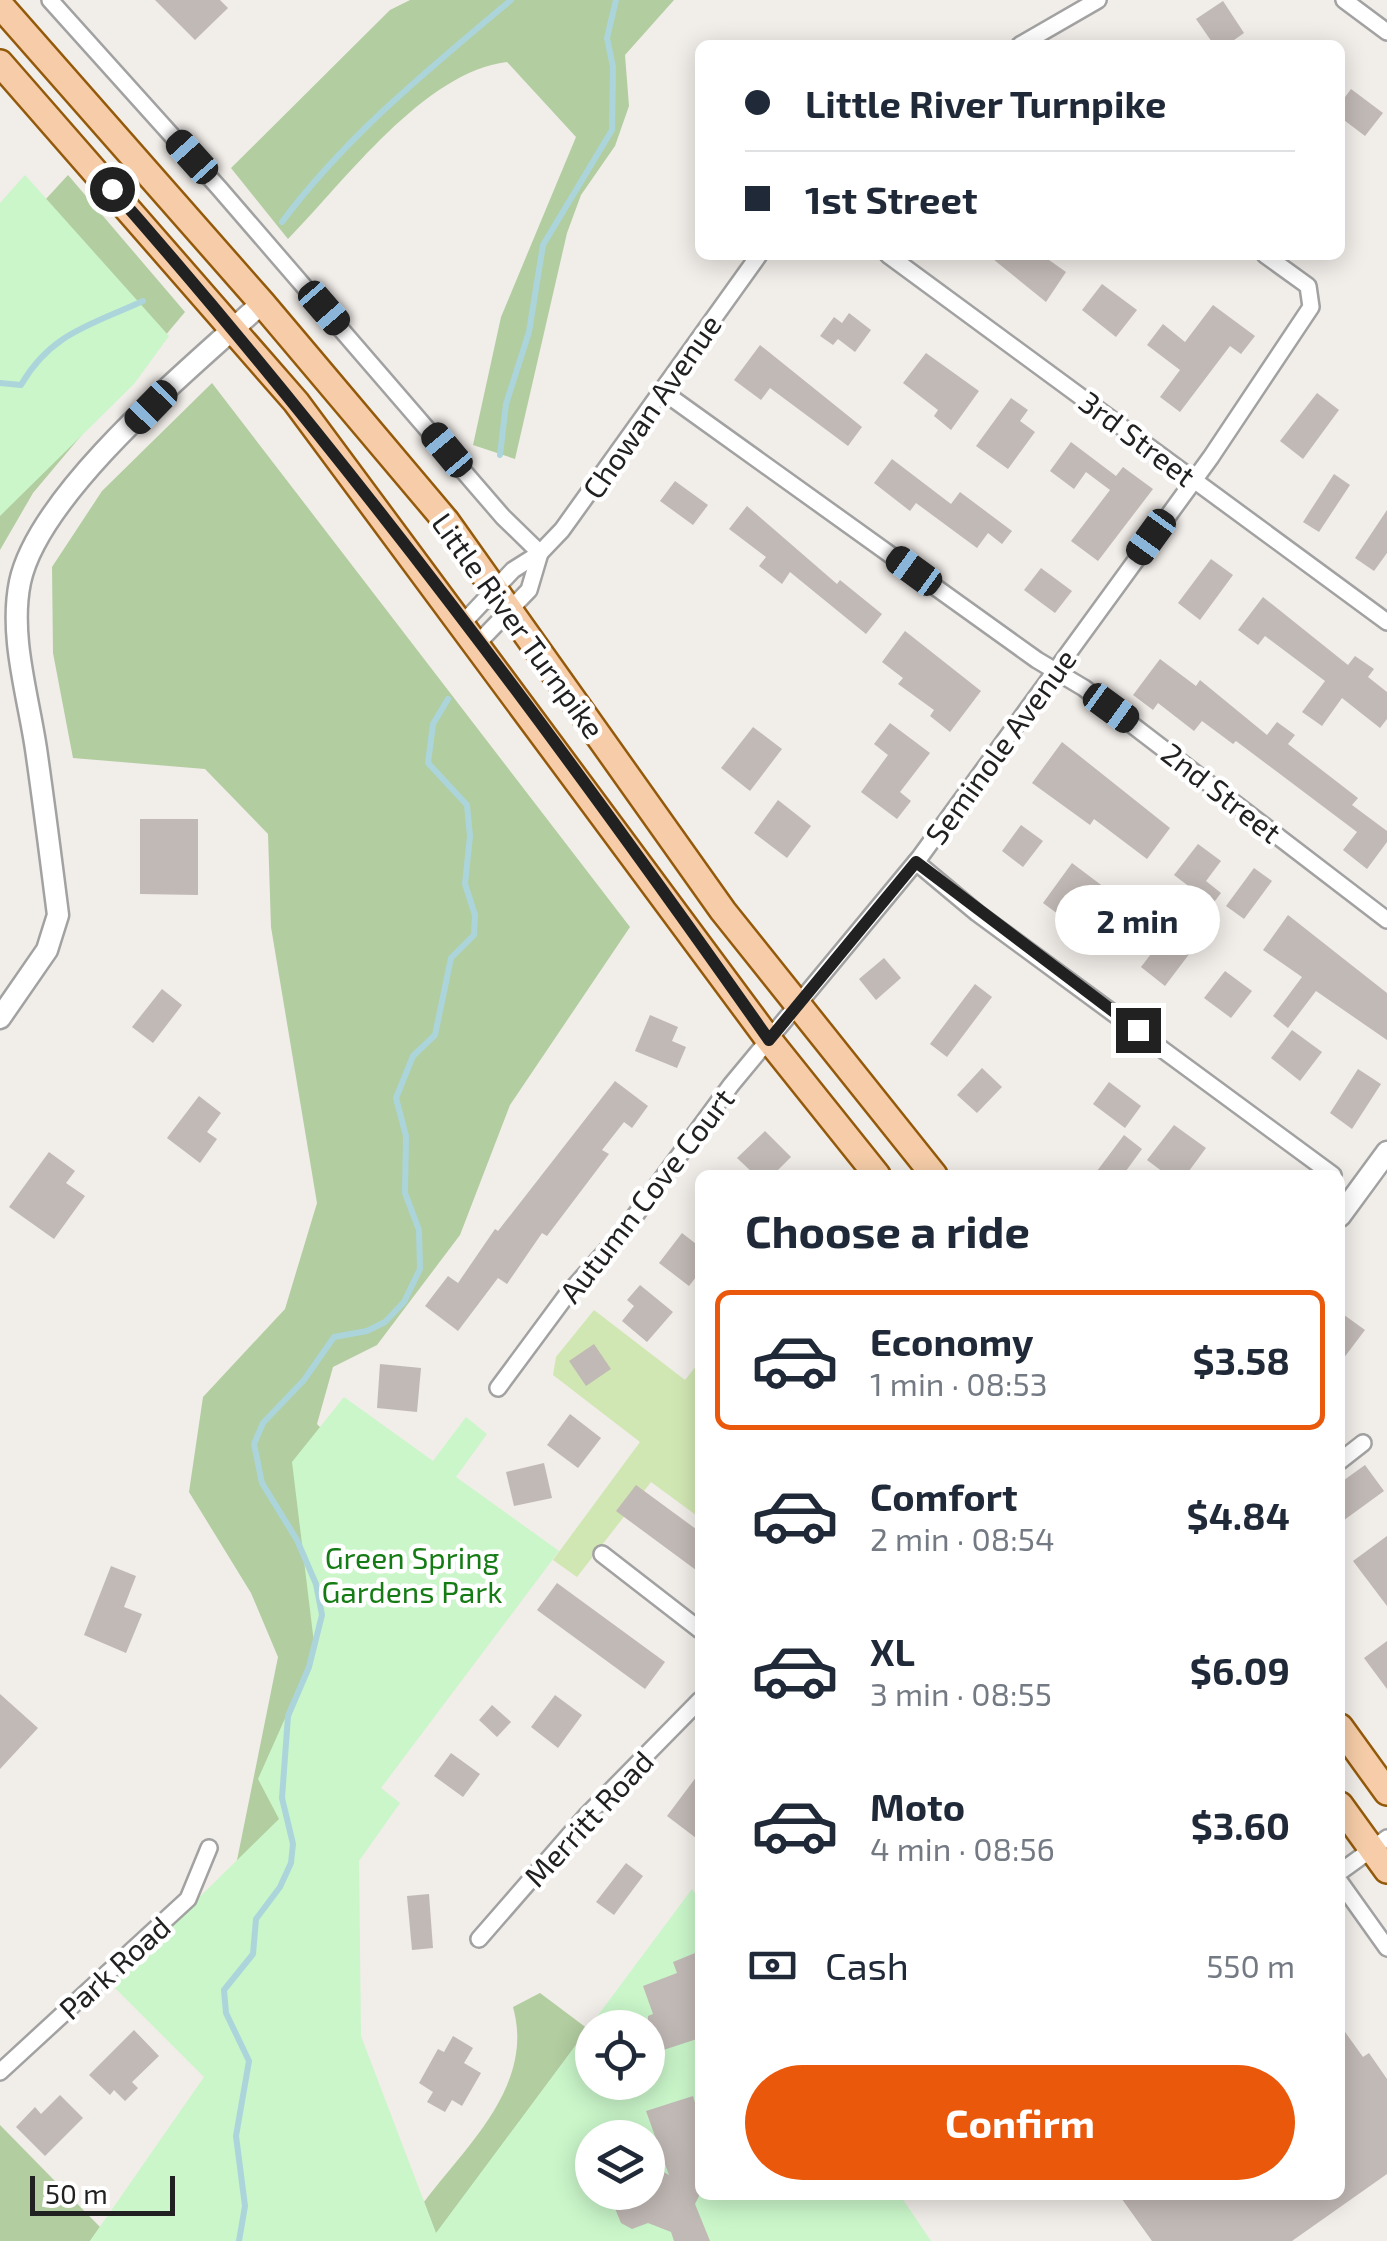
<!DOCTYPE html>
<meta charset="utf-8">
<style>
body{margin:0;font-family:"Exo 2",sans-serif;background:#f6f6f7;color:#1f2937;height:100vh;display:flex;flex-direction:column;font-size:38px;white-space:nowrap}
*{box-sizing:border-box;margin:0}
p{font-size:32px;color:#747a83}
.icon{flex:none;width:55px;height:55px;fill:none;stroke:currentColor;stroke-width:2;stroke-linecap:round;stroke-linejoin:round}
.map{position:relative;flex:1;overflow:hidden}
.side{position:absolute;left:695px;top:1170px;width:650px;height:1030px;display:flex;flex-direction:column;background:#fff;border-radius:15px;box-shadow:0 5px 25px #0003}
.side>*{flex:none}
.top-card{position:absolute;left:695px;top:40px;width:650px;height:220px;border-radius:15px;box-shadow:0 5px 25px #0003;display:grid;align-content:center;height:220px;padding:0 50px;background:#fff}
.fabs{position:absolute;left:575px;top:2010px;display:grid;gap:20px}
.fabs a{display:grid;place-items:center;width:90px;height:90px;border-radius:50%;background:#fff;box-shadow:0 5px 25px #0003;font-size:50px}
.scale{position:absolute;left:30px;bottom:25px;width:145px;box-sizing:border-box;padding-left:10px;border:5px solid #212121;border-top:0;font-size:28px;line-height:35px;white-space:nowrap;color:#212121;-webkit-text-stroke:8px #fff;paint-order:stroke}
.end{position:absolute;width:45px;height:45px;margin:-22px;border:12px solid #212121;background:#fff;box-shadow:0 0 0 5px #fff}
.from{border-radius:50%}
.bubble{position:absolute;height:70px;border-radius:35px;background:#fff;box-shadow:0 5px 25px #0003;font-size:32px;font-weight:700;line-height:70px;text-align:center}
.car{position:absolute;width:30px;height:60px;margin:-30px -15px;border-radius:12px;box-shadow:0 0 8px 2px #0007;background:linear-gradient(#222 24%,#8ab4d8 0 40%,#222 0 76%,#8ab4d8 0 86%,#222 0)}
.top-card b{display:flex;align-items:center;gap:35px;height:95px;font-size:38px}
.top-card b+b{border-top:2px solid #e0e1e3}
.top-card i{width:25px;height:25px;background:#1f2937}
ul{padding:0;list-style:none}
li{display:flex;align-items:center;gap:30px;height:140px;margin:0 20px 15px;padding:0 30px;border:5px solid transparent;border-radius:15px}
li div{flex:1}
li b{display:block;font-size:38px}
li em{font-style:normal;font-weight:700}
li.active{border-color:#ea580c}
li>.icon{width:90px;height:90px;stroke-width:1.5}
h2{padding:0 50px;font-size:45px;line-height:120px}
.pay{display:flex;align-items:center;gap:25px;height:110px;padding:0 50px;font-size:38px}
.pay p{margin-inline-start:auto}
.button{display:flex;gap:20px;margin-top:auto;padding:20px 50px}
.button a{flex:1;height:115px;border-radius:60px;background:#ea580c;color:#fff;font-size:40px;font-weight:700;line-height:115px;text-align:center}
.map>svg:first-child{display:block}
</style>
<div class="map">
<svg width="1387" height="2241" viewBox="0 0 1387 2241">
<rect width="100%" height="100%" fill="#f1ede9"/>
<path fill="#d1e7b3" d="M594,1310L685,1380L700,1361V1518L651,1482L577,1577L553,1560L640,1442L553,1375L556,1357Z"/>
<g fill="#b2cda0">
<path d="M410,0H674L625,55L629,106L615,146L581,195L567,233L515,459L473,445L501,317L576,137L507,62C424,72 345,181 288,239L231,168L390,10Z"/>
<path d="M68,175L185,312L33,493L0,550V249Z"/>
<path d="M212,383L630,927L510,1105L460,1235L377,1345L333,1367L317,1424L376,1485L193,2196L229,1900L278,1657L251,1593L189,1492L203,1397L285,1309L317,1203L271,927L268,834L205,769L73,758L53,653L52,567L102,491Z"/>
<path d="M540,1993L588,2029L436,2234L424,2202C467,2145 535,2085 513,2007Z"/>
<path d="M0,2125L100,2227L90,2241H0Z"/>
</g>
<g fill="#caf6ca" fill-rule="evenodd">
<path d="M25,175L169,336L134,384L0,516V203Z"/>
<path d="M344,1397L433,1461L466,1417L487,1434L456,1477L559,1551L381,1788L400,1803L359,1861L361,2036L436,2233L692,1889L700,1900V2195H900L931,2241H90L204,2077L111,1984L279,1819L258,1779L315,1651L292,1462ZM592,2028H648V2082H592ZM592,2138H648V2192H592Z"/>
</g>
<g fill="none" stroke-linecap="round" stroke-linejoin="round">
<g stroke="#acd5db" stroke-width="6">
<path d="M282,222C347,135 429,69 511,0"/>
<path d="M0,383L21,385C51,333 91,325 143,301"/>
<path d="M500,455L506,404L529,332L543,245L612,130L613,67L607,38L616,0"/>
<path d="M239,2241L245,2206L236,2136L249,2061L226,2013L224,1990L253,1954L256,1919L280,1887L291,1863L293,1844L282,1798L288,1716L309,1667L322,1615L316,1584L297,1540L262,1483L254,1444L263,1423L304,1380L334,1337L367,1331L385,1322L404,1302L420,1269L419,1230L405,1193L406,1136L396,1098L413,1056L435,1035L451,958L474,935L475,915L465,884L470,836L467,805L428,763L433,724L448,699"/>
</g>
</g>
<g fill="#c1b9b5">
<path d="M155,0H220L228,8L195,40Z"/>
<path d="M1223,1L1244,33L1227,45H1214L1196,19Z"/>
<path d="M1351,89L1383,113L1365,136L1340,117V104Z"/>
<path d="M988,255H1042L1066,272L1046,302Z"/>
<path d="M1102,284L1137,310L1116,337L1082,310Z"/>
<path d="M1213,305L1255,336L1241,354L1230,346L1180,412L1160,397L1180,370L1147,345L1163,324L1185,342Z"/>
<path d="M849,313L871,330L855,352L838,339L833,345L820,336L834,317L842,323Z"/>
<path d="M760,345L862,427L848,446L770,388L761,400L734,380Z"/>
<path d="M926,353L979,391L951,430L934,416L938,410L903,383Z"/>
<path d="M1317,393L1339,410L1303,459L1280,441Z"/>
<path d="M1011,398L1028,410L1020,421L1035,432L1008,469L976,446Z"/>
<path d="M1071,442L1116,476L1123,467L1153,489L1098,561L1071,541L1110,490L1086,472L1074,489L1050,471Z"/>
<path d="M892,459L951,504L960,492L1012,531L1002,544L988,533L977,548L916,503L910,511L874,483Z"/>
<path d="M1334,474L1350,485L1319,532L1303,522Z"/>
<path d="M675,481L708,505L693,525L660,501Z"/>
<path d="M747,506L837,584L840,580L882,614L866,634L790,572L782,584L759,566L766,557L729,529Z"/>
<path d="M1387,510V553L1374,571L1355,558Z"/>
<path d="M1211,559L1233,575L1200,620L1178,603Z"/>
<path d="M1041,568L1072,591L1055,613L1024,590Z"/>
<path d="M1263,597L1348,665L1355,656L1374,669L1368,677L1387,692V719L1380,728L1342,698L1322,726L1302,712L1325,681L1265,636L1258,645L1238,630Z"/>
<path d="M905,631L981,691L950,732L930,716L934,710L898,684L903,678L882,662Z"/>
<path d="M1160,659L1196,686L1200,680L1267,735L1277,722L1295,735L1288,744L1358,798L1352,805L1387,831V842L1367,869L1343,850L1357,832L1236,741L1233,744L1202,721L1194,731L1158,703L1153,710L1133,695Z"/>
<path d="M890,723L930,753L900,792L911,801L897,819L861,792L888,755L874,744Z"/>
<path d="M753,727L782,749L750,791L721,768Z"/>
<path d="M1062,742L1170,828L1147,859L1094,819L1090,825L1032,783Z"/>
<path d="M778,800L811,826L787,858L754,833Z"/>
<path d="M140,819H198V895L140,894Z"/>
<path d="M1021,825L1043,841L1023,867L1002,851Z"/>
<path d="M1198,844L1221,861L1206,881L1221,893L1202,918L1184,905L1195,891L1174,875Z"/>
<path d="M1072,863L1137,912L1142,906L1159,919L1154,926L1190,953L1165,986L1141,967L1154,950L1113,919L1096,942L1043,903Z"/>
<path d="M1254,868L1272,881L1244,919L1226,906Z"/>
<path d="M1288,915L1387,993V1040L1316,991L1288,1028L1273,1016L1302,977L1263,950Z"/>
<path d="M884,958L901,978L876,1000L859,979Z"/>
<path d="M1225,971L1252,991L1231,1018L1204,998Z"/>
<path d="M975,984L992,997L947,1057L930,1044Z"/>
<path d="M162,989L182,1005L153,1043L132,1027Z"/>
<path d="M650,1015L678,1027L672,1041L686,1047L677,1068L635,1051Z"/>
<path d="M1292,1030L1322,1052L1300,1081L1271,1058Z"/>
<path d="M982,1068L1002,1087L977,1113L957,1095Z"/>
<path d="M1358,1069L1381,1084L1352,1129L1330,1113Z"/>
<path d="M615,1081L648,1106L632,1128L624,1122L602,1150L609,1154L547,1236L542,1233L507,1284L498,1278L458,1331L425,1306L448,1276L458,1283L495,1229L498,1231Z"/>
<path d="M1109,1082L1141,1106L1125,1128L1093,1104Z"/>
<path d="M199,1096L221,1113L207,1132L217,1139L200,1163L167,1138Z"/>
<path d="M1174,1125L1206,1148L1186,1175H1167L1147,1160Z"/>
<path d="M765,1131L791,1157L773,1175H755L737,1158Z"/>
<path d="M1124,1135L1142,1149L1123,1175H1094Z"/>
<path d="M49,1152L75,1171L66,1183L85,1196L54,1239L9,1207Z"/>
<path d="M682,1233L700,1247V1272L689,1286L659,1263Z"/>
<path d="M640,1285L673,1312L647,1342L622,1321L634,1306L627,1300Z"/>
<path d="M1340,1312L1365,1330L1340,1363Z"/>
<path d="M594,1344L611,1369L586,1386L569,1361Z"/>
<path d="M380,1364L421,1368L417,1412L377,1408Z"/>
<path d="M570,1414L601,1438L578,1468L547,1445Z"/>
<path d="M544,1463L552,1498L514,1506L506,1472Z"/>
<path d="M1365,1465L1384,1491L1340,1523V1483Z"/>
<path d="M636,1485L700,1532V1573L616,1511Z"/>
<path d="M1387,1536V1606L1353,1561Z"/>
<path d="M111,1566L136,1576L124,1607L142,1614L126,1653L84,1635Z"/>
<path d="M557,1583L665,1662L645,1689L537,1610Z"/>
<path d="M1387,1641V1689L1364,1658Z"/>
<path d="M0,1694L38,1728L0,1769Z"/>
<path d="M555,1695L582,1715L558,1748L531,1727Z"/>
<path d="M492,1705L511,1722L497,1737L479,1720Z"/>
<path d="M451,1753L480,1774L463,1797L434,1776Z"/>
<path d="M700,1772V1841L667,1816Z"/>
<path d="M626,1863L643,1876L614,1915L596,1902Z"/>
<path d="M429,1894L433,1948L412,1950L407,1896Z"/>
<path d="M700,1951V2038L648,2055V2016L653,2014L643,1986L677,1973L673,1962Z"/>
<path d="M1340,2025L1363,2057L1369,2053L1387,2079V2174L1292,2241H1152L1119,2195H1340Z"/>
<path d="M134,2030L159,2056L132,2082L138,2088L125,2101L114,2090L110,2095L89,2075Z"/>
<path d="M453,2036L473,2048L464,2063L481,2073L462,2106L452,2100L445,2112L427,2102L433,2092L419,2083L438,2049L444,2052Z"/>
<path d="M60,2095L83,2118L45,2156L16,2127L35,2107L41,2114Z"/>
<path d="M693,2096L700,2118V2194L695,2204L710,2241H674L671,2232L648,2223L632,2229L621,2223L614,2206L621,2192H648V2163L669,2175L646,2111Z"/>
</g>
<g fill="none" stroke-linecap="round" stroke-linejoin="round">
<g stroke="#a2a2a2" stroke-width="20">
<g id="minor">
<path d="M50,0L219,188L503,517L540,553"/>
<path d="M1344,0L1387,32"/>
<path d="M1020,45L1098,0"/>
<path d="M888,255L1387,622"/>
<path d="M662,391L1037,660L1084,688L1387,920"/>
<path d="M462,624L513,570L540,553L562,530L759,255"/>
<path d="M477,644L529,590L540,553"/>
<path d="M916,862L977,913L1333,1175"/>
<path d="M498,1388L566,1296L623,1232L731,1085L920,857L1211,457L1311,307L1308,286L1265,255"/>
<path d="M1340,1461L1363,1443"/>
<path d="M602,1554L700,1630"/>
<path d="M1340,1872L1387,1838"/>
<path d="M1340,1882L1387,1948"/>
<path d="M479,1939L586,1816L700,1700"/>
<path d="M0,2072L188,1899L209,1848"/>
</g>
</g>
<g stroke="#a2a2a2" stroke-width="25">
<g id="tertiary">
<path d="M0,1018L47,950L58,915C51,860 44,804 36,749C28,695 9,636 20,582C39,492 193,366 262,303"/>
<path d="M1340,1216L1387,1152"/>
</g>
</g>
<g stroke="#945a0b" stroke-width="30">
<g id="primary">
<path d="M0,5L262,303L446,521L723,911L934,1175"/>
<path d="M0,63L296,402L769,1040L877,1175"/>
<path d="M1340,1727L1387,1792"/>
<path d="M1340,1805L1387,1870"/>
</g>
</g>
<use href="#minor" stroke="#fff" stroke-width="15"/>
<use href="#tertiary" stroke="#fff" stroke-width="20"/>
<use href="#primary" stroke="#f6cda8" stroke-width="25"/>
</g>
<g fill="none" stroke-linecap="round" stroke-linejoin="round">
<path stroke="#212121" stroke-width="12" d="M112,189C349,458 563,747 769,1040L916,862L1138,1030"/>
</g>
<g text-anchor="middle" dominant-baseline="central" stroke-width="9" stroke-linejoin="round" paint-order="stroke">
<g font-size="30" fill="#212121" stroke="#fff">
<text transform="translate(651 406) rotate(-55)">Chowan Avenue</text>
<text transform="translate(1138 438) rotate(37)">3rd Street</text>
<text transform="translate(519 625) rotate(54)">Little River Turnpike</text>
<text transform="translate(1000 746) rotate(-54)">Seminole Avenue</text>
<text transform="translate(1222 792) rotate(38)">2nd Street</text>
<text transform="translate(646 1195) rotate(-52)">Autumn Cove Court</text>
<text transform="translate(588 1818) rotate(-47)">Merritt Road</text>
<text transform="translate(114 1967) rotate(-42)">Park Road</text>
</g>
<g font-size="30" fill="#157b14" stroke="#fff">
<text x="412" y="1557">Green Spring<tspan x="412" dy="34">Gardens Park</tspan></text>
</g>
</g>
</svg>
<div class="fabs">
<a><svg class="icon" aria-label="locate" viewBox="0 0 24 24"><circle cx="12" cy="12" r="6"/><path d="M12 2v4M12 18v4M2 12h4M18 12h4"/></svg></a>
<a><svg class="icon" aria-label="layers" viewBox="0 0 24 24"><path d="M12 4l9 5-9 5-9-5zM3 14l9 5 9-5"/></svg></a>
</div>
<div class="scale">50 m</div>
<i class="end from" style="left:112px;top:189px"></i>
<i class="end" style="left:1138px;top:1030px"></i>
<div class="bubble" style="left:1055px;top:885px;width:165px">2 min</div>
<i class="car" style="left:192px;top:157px;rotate:318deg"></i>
<i class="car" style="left:324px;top:308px;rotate:139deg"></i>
<i class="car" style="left:151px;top:407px;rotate:224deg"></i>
<i class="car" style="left:447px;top:450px;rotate:320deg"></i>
<i class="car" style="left:1151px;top:537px;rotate:216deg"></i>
<i class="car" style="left:914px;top:571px;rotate:306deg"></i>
<i class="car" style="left:1111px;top:708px;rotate:126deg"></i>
<div class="top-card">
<b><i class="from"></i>Little River Turnpike</b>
<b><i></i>1st Street</b>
</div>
<section class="side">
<h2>Choose a ride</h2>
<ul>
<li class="active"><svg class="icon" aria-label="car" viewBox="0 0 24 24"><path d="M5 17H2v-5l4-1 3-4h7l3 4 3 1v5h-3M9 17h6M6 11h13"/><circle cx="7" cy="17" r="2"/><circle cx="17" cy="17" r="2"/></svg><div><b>Economy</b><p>1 min · 08:53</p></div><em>$3.58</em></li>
<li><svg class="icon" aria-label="car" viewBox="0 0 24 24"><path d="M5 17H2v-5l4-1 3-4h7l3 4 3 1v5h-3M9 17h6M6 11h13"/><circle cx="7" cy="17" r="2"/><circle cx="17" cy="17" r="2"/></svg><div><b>Comfort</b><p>2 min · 08:54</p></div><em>$4.84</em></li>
<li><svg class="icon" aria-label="car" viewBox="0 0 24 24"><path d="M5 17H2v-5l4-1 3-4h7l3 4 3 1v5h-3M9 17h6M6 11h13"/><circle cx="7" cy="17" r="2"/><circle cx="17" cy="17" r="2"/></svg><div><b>XL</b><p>3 min · 08:55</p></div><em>$6.09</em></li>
<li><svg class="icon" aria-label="car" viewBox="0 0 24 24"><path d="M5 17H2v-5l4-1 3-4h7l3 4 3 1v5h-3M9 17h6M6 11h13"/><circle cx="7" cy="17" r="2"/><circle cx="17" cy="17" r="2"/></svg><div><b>Moto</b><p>4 min · 08:56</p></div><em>$3.60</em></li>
</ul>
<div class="pay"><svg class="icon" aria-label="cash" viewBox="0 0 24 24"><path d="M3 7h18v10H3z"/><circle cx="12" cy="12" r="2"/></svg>Cash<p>550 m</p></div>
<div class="button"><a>Confirm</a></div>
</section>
</div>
